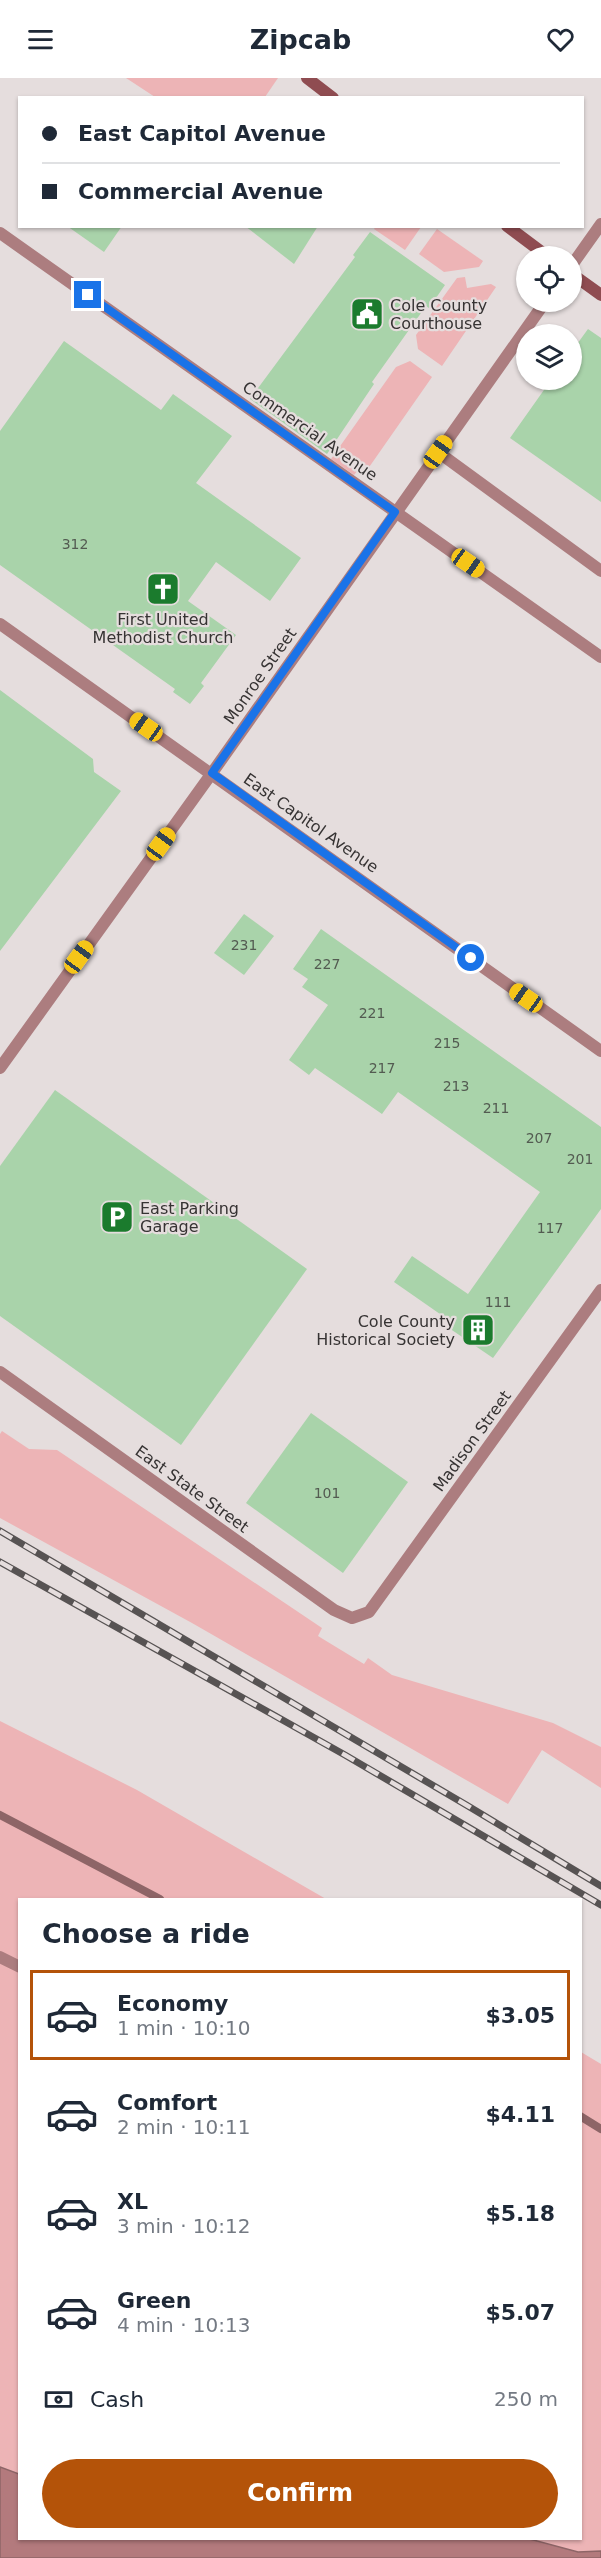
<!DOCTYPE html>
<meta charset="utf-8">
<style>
body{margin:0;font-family:"DejaVu Sans",sans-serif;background:#f6f6f7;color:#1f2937;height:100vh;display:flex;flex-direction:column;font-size:22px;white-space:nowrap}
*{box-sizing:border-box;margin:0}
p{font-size:20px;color:#747a83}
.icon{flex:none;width:33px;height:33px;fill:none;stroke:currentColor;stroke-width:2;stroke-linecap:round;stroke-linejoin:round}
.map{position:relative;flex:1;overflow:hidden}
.panel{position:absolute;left:18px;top:1820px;width:564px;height:642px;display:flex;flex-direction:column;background:#fff;border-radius:0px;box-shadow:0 2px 4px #0004}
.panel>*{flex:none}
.banner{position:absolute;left:18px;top:18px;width:566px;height:132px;border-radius:0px;box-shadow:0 2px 4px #0004;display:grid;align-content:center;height:132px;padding:0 24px;background:#fff}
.fabs{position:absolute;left:516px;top:168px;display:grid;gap:12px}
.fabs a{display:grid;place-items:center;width:66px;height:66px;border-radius:50%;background:#fff;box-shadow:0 2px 4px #0004;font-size:30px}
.end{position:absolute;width:27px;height:27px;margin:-14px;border:8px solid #1a73e8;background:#fff;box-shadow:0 0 0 3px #fff}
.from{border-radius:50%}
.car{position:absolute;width:18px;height:36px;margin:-18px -9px;border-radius:8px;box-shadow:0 0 4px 2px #0007;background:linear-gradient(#f5c518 24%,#345 0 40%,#f5c518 0 76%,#345 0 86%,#f5c518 0)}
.banner b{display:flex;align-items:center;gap:21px;height:57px;font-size:22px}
.banner b+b{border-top:2px solid #e0e1e3}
.banner i{width:15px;height:15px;background:#1f2937}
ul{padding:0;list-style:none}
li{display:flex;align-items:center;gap:18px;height:90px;margin:0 12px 9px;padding:0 12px;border:3px solid transparent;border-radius:0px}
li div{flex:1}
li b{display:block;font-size:22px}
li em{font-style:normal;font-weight:700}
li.active{border-color:#b45309}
li>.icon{width:54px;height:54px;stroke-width:1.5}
h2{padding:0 24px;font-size:27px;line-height:72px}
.pay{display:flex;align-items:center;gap:15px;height:66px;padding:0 24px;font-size:22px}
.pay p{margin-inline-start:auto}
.primary-button{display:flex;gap:12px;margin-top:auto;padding:12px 24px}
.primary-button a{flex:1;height:69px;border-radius:36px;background:#b45309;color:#fff;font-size:24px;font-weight:700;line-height:69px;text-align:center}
header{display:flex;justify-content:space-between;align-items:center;height:78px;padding:0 24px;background:#fff;font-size:27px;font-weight:700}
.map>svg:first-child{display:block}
</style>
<header><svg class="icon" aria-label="menu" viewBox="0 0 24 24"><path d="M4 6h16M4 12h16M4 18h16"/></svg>Zipcab<svg class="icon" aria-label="heart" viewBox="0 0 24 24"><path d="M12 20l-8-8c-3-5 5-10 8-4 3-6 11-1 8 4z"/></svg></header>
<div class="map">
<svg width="601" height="2480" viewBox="0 0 601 2480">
<rect width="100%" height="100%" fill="#e5dddd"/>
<g fill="#edb4b6">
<path d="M126,0H278L265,19H155Z"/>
<path d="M376,148H421V149L405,172L374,151Z"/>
<path d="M437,151L483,183L479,189L444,194L419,176Z"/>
<path d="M465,199L467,210L491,206L496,209L442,288L418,271L416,257L457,200Z"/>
<path d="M410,283L432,299L365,395L359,391L354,397L331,381L396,289Z"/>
<path d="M2,1353L29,1371L57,1372L322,1550L318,1558L364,1586L368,1580L392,1597L553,1645L601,1669V1710L542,1672L508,1726L192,1545L0,1440V1356Z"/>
<path d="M0,1643L137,1712L326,1821H20L19,2396L0,2389Z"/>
<path d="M581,1974L601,1986V2473L578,2474L526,2460H580Z"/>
</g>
<path fill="#b37a7d" stroke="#8e6567" stroke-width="1.5" d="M0,2389L19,2396L20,2460H526L578,2474L601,2473V2480H0Z"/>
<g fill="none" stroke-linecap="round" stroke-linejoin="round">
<g stroke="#8e6567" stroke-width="8">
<path d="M0,1737L160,1821"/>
<path d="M580,2038L601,2051"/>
</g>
</g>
<g fill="#a9d3aa">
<path d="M67,148H122L104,174Z"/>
<path d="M245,148H318L294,186Z"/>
<path d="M370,154L445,207L429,230L426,228L372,304L374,306L327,376L250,321L355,179L353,177Z"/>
<path d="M588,251L601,260V424L510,360L551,302H572V273Z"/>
<path d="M64,263L161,332L173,316L232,358L196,405L301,480L270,523L216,484L188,523L236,557L201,605L204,608L190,626L173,614L175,611L0,487V353Z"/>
<path d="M0,612L93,681L94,694L121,713L0,873Z"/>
<path d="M244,836L274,858L244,897L214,875Z"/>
<path d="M321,851L601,1049V1131L493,1280L446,1248L450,1243L394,1204L412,1178L468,1216L540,1114L398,1014L382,1036L315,990L309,997L289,982L328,927L302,909L308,901L293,891Z"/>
<path d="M55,1012L307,1191L181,1367L0,1238V1088Z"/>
<path d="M311,1335L408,1404L343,1495L246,1425Z"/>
</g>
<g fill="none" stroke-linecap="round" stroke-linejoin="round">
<g stroke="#ac7d7f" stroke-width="12">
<path d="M0,155L601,579"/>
<path d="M438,374L601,493"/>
<path d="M0,1879L20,1889"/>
</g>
<g stroke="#ac7d7f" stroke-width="12">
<path d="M572,187L601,146"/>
<path d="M0,990L212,695L545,224"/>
<path d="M0,1294L334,1532L352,1540L369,1534L601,1212"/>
</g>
<path stroke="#ac7d7f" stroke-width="12" d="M0,546L601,973"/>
<g stroke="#8f4c51" stroke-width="12">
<path d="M307,0L333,20"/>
<path d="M507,148L547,178"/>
<path d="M572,196L601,217"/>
</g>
<g stroke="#575353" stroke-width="7">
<g id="rail">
<path d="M0,1453L468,1728L601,1808"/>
<path d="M0,1484L345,1677L601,1827"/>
</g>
</g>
<use href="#rail" stroke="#e5dddd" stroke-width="4.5" stroke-dasharray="14" stroke-linecap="butt"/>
</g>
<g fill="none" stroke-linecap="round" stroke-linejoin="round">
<path stroke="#1a73e8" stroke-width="8" d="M88,217L395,434L212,695L471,880"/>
</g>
<defs>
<g id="civic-square" transform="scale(1.725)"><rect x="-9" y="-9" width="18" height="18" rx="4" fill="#1b7b2d" stroke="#e5dddd"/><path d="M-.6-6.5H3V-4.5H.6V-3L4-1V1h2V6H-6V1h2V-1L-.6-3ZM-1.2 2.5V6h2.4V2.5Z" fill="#fff"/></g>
<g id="church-square" transform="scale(1.725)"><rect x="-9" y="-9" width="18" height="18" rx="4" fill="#1b7b2d" stroke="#e5dddd"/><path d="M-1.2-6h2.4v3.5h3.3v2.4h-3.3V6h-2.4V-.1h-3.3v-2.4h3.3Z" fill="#fff"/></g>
<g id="parking-square" transform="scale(1.725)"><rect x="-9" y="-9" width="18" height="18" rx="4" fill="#1b7b2d" stroke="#e5dddd"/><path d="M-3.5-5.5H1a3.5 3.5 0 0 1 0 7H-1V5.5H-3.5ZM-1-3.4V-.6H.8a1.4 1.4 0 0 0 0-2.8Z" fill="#fff"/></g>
<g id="building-square" transform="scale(1.725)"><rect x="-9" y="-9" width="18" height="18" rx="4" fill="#1b7b2d" stroke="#e5dddd"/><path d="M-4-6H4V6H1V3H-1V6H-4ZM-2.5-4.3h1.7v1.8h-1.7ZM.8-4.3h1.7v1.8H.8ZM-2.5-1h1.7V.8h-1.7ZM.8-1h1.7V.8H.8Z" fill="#fff"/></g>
</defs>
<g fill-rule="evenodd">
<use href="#civic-square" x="367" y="236"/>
<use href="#church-square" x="163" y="511"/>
<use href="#parking-square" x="117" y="1139"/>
<use href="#building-square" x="478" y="1252"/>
</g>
<g text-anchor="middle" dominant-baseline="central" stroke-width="4.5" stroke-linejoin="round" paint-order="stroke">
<g font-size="14" fill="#535b51">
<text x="75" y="466">312</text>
<text x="244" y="867">231</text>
<text x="327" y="886">227</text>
<text x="372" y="935">221</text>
<text x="447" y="965">215</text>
<text x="382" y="990">217</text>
<text x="456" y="1008">213</text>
<text x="496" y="1030">211</text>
<text x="539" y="1060">207</text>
<text x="580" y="1081">201</text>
<text x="550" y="1150">117</text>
<text x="498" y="1224">111</text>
<text x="327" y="1415">101</text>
</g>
<g font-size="16" fill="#363333" stroke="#e5dddd" text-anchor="start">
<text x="390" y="227">Cole County<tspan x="390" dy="18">Courthouse</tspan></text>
<text x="163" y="541" text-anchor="middle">First United<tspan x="163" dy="18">Methodist Church</tspan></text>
<text x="140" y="1130">East Parking<tspan x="140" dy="18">Garage</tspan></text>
<text x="455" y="1243" text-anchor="end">Cole County<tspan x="455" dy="18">Historical Society</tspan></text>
</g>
<g font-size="16" fill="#363333" stroke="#e5dddd">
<text transform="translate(310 353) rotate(35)">Commercial Avenue</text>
<text transform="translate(260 598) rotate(-55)">Monroe Street</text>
<text transform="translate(311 745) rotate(35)">East Capitol Avenue</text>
<text transform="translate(472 1363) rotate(-54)">Madison Street</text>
<text transform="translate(192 1411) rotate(36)">East State Street</text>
</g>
</g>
</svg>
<div class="fabs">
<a><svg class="icon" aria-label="locate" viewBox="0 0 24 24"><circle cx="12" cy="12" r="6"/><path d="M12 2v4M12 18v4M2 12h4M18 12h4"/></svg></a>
<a><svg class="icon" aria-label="layers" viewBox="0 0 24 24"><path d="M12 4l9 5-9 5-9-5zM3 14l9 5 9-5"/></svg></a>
</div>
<i class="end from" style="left:471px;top:880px"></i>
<i class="end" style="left:88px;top:217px"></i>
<i class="car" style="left:438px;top:374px;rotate:35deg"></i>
<i class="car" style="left:468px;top:485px;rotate:125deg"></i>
<i class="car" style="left:146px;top:649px;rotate:305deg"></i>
<i class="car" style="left:161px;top:766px;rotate:36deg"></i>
<i class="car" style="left:79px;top:879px;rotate:36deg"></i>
<i class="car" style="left:526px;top:920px;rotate:305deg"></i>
<div class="banner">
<b><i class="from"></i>East Capitol Avenue</b>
<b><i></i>Commercial Avenue</b>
</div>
<section class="panel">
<h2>Choose a ride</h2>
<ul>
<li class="active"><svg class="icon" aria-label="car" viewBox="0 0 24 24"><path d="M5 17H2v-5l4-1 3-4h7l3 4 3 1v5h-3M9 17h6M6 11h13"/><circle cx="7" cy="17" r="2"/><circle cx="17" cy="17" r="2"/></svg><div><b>Economy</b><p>1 min · 10:10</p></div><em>$3.05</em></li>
<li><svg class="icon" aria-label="car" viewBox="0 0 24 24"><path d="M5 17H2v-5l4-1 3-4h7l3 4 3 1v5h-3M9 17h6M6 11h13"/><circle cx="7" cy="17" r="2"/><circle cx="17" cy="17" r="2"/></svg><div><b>Comfort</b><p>2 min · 10:11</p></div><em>$4.11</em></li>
<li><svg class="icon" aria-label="car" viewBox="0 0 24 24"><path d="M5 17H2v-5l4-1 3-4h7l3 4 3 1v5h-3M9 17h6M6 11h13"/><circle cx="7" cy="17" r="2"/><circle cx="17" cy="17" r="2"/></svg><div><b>XL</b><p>3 min · 10:12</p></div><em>$5.18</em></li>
<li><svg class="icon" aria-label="car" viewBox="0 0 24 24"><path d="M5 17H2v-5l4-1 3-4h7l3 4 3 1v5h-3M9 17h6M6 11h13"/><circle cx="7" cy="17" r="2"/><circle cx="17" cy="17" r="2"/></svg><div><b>Green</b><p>4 min · 10:13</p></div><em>$5.07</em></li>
</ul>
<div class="pay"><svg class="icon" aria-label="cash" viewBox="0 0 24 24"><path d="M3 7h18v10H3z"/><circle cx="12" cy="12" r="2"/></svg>Cash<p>250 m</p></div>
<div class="primary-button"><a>Confirm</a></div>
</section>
</div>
